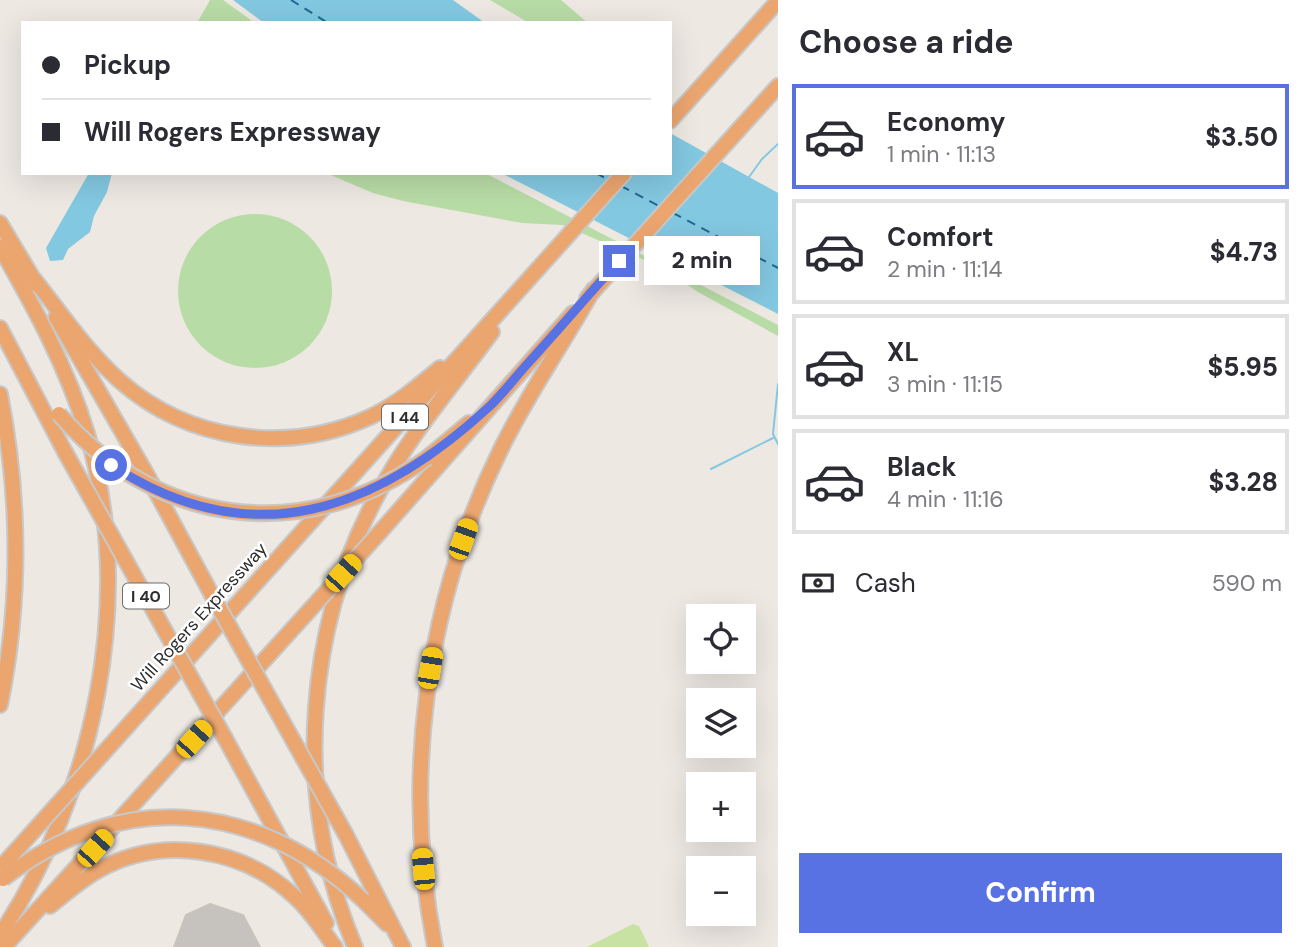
<!DOCTYPE html>
<meta charset="utf-8">
<style>
body{margin:0;font-family:"DM Sans",sans-serif;background:#f2f2f3;color:#2b2b33;height:100vh;display:flex;flex-direction:column;font-size:26px;white-space:nowrap}
*{box-sizing:border-box;margin:0}
p{font-size:23px;color:#7c7c81}
.icon{flex:none;width:38px;height:38px;fill:none;stroke:currentColor;stroke-width:2;stroke-linecap:round;stroke-linejoin:round}
.map{position:relative;flex:1;overflow:hidden}
.sheet{display:flex;flex-direction:column;background:#fff;width:525px}
.sheet>*{flex:none}
.hud{position:absolute;left:21px;top:21px;width:651px;height:154px;border-radius:0px;box-shadow:0 7px 28px #0002;display:grid;align-content:center;height:154px;padding:0 21px;background:#fff}
.tools{position:absolute;left:686px;top:604px;display:grid;gap:14px}
.tools a{display:grid;place-items:center;width:70px;height:70px;border-radius:0px;background:#fff;box-shadow:0 7px 28px #0002;font-size:35px}
.end{position:absolute;width:32px;height:32px;margin:-16px;border:9px solid #5872e4;background:#fff;box-shadow:0 0 0 4px #fff}
.from{border-radius:50%}
.bubble{position:absolute;height:49px;border-radius:0px;background:#fff;box-shadow:0 7px 28px #0002;font-size:23px;font-weight:800;line-height:49px;text-align:center}
.car{position:absolute;width:21px;height:42px;margin:-21px -10px;border-radius:9px;box-shadow:0 0 5px 2px #0007;background:linear-gradient(#f5c518 24%,#345 0 40%,#f5c518 0 76%,#345 0 86%,#f5c518 0)}
.hud b{display:flex;align-items:center;gap:24px;height:66px;font-size:26px}
.hud b+b{border-top:2px solid #e1e1e2}
.hud i{width:18px;height:18px;background:#2b2b33}
ul{padding:0;list-style:none}
li{display:flex;align-items:center;gap:21px;height:105px;margin:0 14px 10px;padding:0 7px;border:4px solid #e1e1e2;border-radius:0px}
li div{flex:1}
li b{display:block;font-size:26px}
li em{font-style:normal;font-weight:800}
li.on{border-color:#5872e4}
li>.icon{width:63px;height:63px;stroke-width:1.5}
h2{padding:0 21px;font-size:32px;line-height:84px}
.pay{display:flex;align-items:center;gap:18px;height:77px;padding:0 21px;font-size:26px}
.pay p{margin-inline-start:auto}
.button{display:flex;gap:14px;margin-top:auto;padding:14px 21px}
.button a{flex:1;height:80px;border-radius:0px;background:#5872e4;color:#fff;font-size:28px;font-weight:800;line-height:80px;text-align:center}
main{display:flex;flex:1;min-height:0}
.map>svg:first-child{display:block}
</style>
<main>
<div class="map">
<svg width="778" height="947" viewBox="0 0 778 947">
<rect width="100%" height="100%" fill="#ede8e2"/>
<g fill="#b8dca6">
<path d="M210,0H223L255,23H197Z"/>
<path d="M490,0H561L588,23H529Z"/>
<path d="M326,173H485L778,325V336L698,292L658,266L563,225L522,223L403,201L373,193Z"/>
<circle cx="255" cy="291" r="77"/>
</g>
<path fill="#c7e2a3" d="M633,924L639,926L649,947H587Z"/>
<g fill="#83c8e1">
<path d="M233,0H453L485,23H264Z"/>
<path d="M670,133L778,193V314L676,262H670L668,258L501,173H670Z"/>
<path d="M89,173H112L107,192L94,216L90,232L68,249L63,260L50,261L46,248Z"/>
</g>
<g fill="none" stroke-linecap="round" stroke-linejoin="round">
<g stroke="#83c8e1" stroke-width="2">
<path d="M749,177L762,159L778,144"/>
<path d="M778,384L773,434L778,444"/>
<path d="M711,469L773,438"/>
</g>
<g stroke="#1f6990" stroke-width="2" stroke-dasharray="9 7" stroke-linecap="butt">
<path d="M291,0L328,23"/>
<path d="M596,173L609,180"/>
<path d="M621,186L659,206"/>
<path d="M673,213L778,268"/>
</g>
</g>
<path fill="#c6c2bd" stroke="#c8c4bb" stroke-width="2" d="M210,904L243,915L260,947H174L186,915Z"/>
<g fill="none" stroke-linecap="round" stroke-linejoin="round">
<g stroke="#c8c8c8" stroke-width="18">
<g id="motorway">
<path d="M670,121L778,1"/>
<path d="M0,223L37,285"/>
<path d="M0,247C34,307 67,367 87,433C136,600 95,792 0,935"/>
<path d="M34,279C61,313 87,352 120,381C188,441 287,455 370,417C396,405 418,386 440,368"/>
<path d="M587,298L778,86"/>
<path d="M56,317L147,475L213,597"/>
<path d="M0,328L65,452"/>
<path d="M0,394C20,497 21,602 0,705"/>
<path d="M427,458L469,423"/>
<path d="M380,532L573,313"/>
<path d="M116,739L624,173"/>
<path d="M226,740L326,923"/>
<path d="M346,835L403,947"/>
<path d="M363,900L387,924"/>
<path d="M50,906C65,894 80,881 97,871C161,835 242,847 295,897C311,911 322,930 335,947"/>
<path d="M4,947L307,613"/>
<path d="M355,947C291,796 304,619 387,478C417,426 457,380 492,332"/>
<path d="M435,947C402,780 425,604 500,451C527,395 563,344 593,290"/>
</g>
</g>
<use href="#motorway" stroke="#eba56f" stroke-width="14"/>
<g stroke="#c8c8c8" stroke-width="18" stroke-linecap="butt">
<g id="motorway-bridge">
<path d="M59,414C157,527 305,546 427,458"/>
<path d="M65,452L226,740"/>
<path d="M213,597L346,835"/>
<path d="M307,613L380,532"/>
<path d="M3,865L116,739"/>
<path d="M3,879C119,788 257,800 363,900"/>
</g>
</g>
<use href="#motorway-bridge" stroke="#eba56f" stroke-width="14"/>
</g>
<g fill="none" stroke-linecap="round" stroke-linejoin="round">
<path stroke="#5872e4" stroke-width="9" d="M111,465C252,557 377,511 491,405C505,391 517,375 530,361C560,328 589,294 619,261"/>
</g>
<g text-anchor="middle" dominant-baseline="central" stroke-width="5" stroke-linejoin="round" paint-order="stroke">
<g fill="#fff" stroke="#6c6c6c" stroke-width="2">
<rect x="382" y="404.5" width="46" height="25" rx="5"/>
<rect x="123" y="583.5" width="46" height="25" rx="5"/>
</g>
<g font-size="16" font-weight="bold" fill="#2d2d2d">
<text x="405" y="417">I 44</text>
<text x="146" y="596">I 40</text>
</g>
<g font-size="18" fill="#2d2d2d" stroke="#fff">
<text transform="translate(199 617) rotate(-48)">Will Rogers Expressway</text>
</g>
</g>
</svg>
<div class="tools">
<a><svg class="icon" aria-label="locate" viewBox="0 0 24 24"><circle cx="12" cy="12" r="6"/><path d="M12 2v4M12 18v4M2 12h4M18 12h4"/></svg></a>
<a><svg class="icon" aria-label="layers" viewBox="0 0 24 24"><path d="M12 4l9 5-9 5-9-5zM3 14l9 5 9-5"/></svg></a>
<a>+</a>
<a>−</a>
</div>
<i class="end from" style="left:111px;top:465px"></i>
<i class="end" style="left:619px;top:261px"></i>
<div class="bubble" style="left:644px;top:236px;width:116px">2 min</div>
<i class="car" style="left:463px;top:539px;rotate:20deg"></i>
<i class="car" style="left:343px;top:573px;rotate:42deg"></i>
<i class="car" style="left:430px;top:668px;rotate:10deg"></i>
<i class="car" style="left:194px;top:739px;rotate:42deg"></i>
<i class="car" style="left:95px;top:848px;rotate:42deg"></i>
<i class="car" style="left:423px;top:869px;rotate:355deg"></i>
<div class="hud">
<b><i class="from"></i>Pickup</b>
<b><i></i>Will Rogers Expressway</b>
</div>
</div>
<section class="sheet">
<h2>Choose a ride</h2>
<ul>
<li class="on"><svg class="icon" aria-label="car" viewBox="0 0 24 24"><path d="M5 17H2v-5l4-1 3-4h7l3 4 3 1v5h-3M9 17h6M6 11h13"/><circle cx="7" cy="17" r="2"/><circle cx="17" cy="17" r="2"/></svg><div><b>Economy</b><p>1 min · 11:13</p></div><em>$3.50</em></li>
<li><svg class="icon" aria-label="car" viewBox="0 0 24 24"><path d="M5 17H2v-5l4-1 3-4h7l3 4 3 1v5h-3M9 17h6M6 11h13"/><circle cx="7" cy="17" r="2"/><circle cx="17" cy="17" r="2"/></svg><div><b>Comfort</b><p>2 min · 11:14</p></div><em>$4.73</em></li>
<li><svg class="icon" aria-label="car" viewBox="0 0 24 24"><path d="M5 17H2v-5l4-1 3-4h7l3 4 3 1v5h-3M9 17h6M6 11h13"/><circle cx="7" cy="17" r="2"/><circle cx="17" cy="17" r="2"/></svg><div><b>XL</b><p>3 min · 11:15</p></div><em>$5.95</em></li>
<li><svg class="icon" aria-label="car" viewBox="0 0 24 24"><path d="M5 17H2v-5l4-1 3-4h7l3 4 3 1v5h-3M9 17h6M6 11h13"/><circle cx="7" cy="17" r="2"/><circle cx="17" cy="17" r="2"/></svg><div><b>Black</b><p>4 min · 11:16</p></div><em>$3.28</em></li>
</ul>
<div class="pay"><svg class="icon" aria-label="cash" viewBox="0 0 24 24"><path d="M3 7h18v10H3z"/><circle cx="12" cy="12" r="2"/></svg>Cash<p>590 m</p></div>
<div class="button"><a>Confirm</a></div>
</section>
</main>
